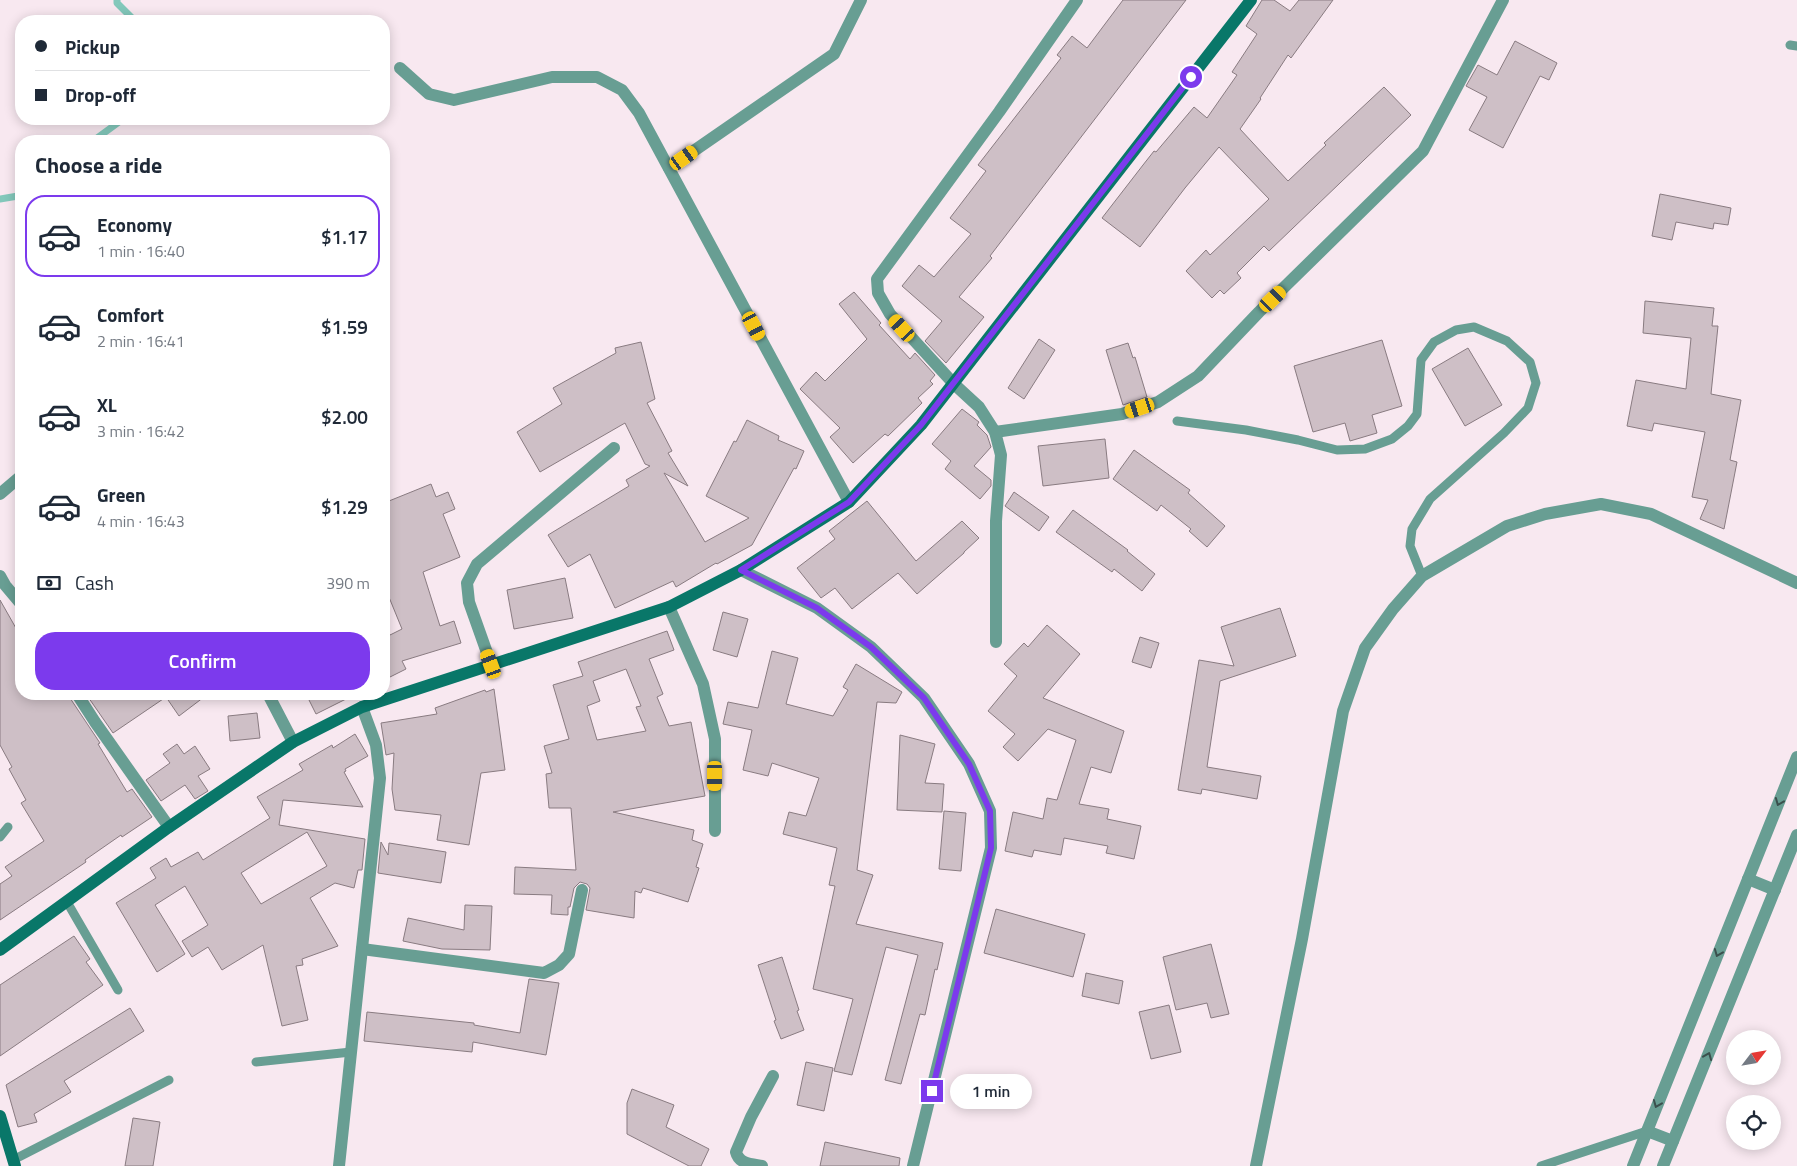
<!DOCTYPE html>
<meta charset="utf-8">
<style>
body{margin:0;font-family:"Titillium Web",sans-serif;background:#f2f2f3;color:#1f2937;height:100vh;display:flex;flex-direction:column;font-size:19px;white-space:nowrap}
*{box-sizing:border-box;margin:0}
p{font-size:16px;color:#747a83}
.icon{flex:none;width:28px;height:28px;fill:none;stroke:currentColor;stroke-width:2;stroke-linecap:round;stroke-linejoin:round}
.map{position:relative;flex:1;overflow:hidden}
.drawer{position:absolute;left:15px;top:135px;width:375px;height:565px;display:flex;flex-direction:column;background:#fff;border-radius:20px;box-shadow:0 2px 12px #0003}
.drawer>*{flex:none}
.guide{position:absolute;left:15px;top:15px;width:375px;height:110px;border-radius:20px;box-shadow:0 2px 12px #0003;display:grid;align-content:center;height:110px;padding:0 20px;background:#fff}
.needle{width:32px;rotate:59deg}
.buttons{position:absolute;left:1726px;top:1030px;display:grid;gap:10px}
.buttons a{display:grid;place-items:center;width:55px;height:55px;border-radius:50%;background:#fff;box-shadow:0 2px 12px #0003;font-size:25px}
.end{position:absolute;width:22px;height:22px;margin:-11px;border:6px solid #7c3aed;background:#fff;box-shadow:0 0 0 2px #fff}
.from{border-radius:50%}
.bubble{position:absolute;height:35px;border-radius:18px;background:#fff;box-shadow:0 2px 12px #0003;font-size:16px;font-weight:600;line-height:35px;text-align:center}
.car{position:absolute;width:15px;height:30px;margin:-15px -8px;border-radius:6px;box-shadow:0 0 4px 1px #0007;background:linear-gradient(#f5c518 24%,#345 0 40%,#f5c518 0 76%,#345 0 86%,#f5c518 0)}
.guide b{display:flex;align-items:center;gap:18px;height:48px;font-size:19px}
.guide b+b{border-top:1px solid #e0e1e3}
.guide i{width:12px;height:12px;background:#1f2937}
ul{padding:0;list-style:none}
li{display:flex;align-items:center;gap:15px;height:82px;margin:0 10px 8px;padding:0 10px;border:2px solid transparent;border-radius:20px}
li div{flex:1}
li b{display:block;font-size:19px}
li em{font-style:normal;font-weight:600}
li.current{border-color:#7c3aed}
li>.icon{width:45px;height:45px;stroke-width:1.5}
h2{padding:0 20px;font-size:22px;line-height:60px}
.pay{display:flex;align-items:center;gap:12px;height:55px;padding:0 20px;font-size:19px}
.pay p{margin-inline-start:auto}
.button{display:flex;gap:10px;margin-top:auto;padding:10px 20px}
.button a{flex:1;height:58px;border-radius:20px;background:#7c3aed;color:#fff;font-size:20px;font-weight:600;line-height:58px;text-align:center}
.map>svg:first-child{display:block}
</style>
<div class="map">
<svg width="1797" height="1166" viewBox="0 0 1797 1166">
<rect width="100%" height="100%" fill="#f8e8f0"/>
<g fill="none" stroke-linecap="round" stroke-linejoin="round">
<g stroke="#83c8bb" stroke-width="7">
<path d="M117,0V3L135,21"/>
<path d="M93,141L123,119"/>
<path d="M0,199L18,196L21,193"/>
</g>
</g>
<g fill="#cebfc6" stroke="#897b81" fill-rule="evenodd">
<path d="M1123,0H1186L990,256L992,258L959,297L984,317L946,363L925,341L942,321L902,286L919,265L934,277L971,234L950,218L986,171L978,165L1061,58L1057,55L1072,36L1087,48Z"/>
<path d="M1262,0H1274L1290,11L1299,0H1333L1291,58L1288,55L1260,98L1261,99L1240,129L1288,181L1326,145L1324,143L1384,87L1411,115L1269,251L1264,246L1237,273L1241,278L1224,294L1220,290L1212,298L1186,271L1206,250L1210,255L1269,199L1219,147L1185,188L1140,247L1102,218L1143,165L1154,151L1156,152L1194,107L1207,118L1237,75L1232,72L1257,34L1246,26Z"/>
<path d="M1515,41L1557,63L1549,80L1540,76L1503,148L1469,130L1487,97L1466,86L1478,65L1497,75Z"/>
<path d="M1660,194L1731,208L1728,225L1714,223L1713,229L1676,222L1672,240L1652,236Z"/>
<path d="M854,292L881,323L879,325L910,359L915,353L935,375L930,381L933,384L918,398L922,403L888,436L885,434L853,463L830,437L840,428L800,389L816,372L825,381L867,339L839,304Z"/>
<path d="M1645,301L1714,308L1712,326H1718L1711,394L1741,400L1730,460L1737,462L1724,529L1700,519L1708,500L1692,497L1705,432L1654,423L1652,431L1627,426L1636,380L1686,389L1691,338L1643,333Z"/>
<path d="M1039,339L1055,350L1024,399L1008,388Z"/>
<path d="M1382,340L1402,406L1372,415L1377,433L1350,441L1345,423L1313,432L1294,366Z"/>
<path d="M641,342L655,399L647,403L672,451L668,453L688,486L664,473L705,542L749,518L706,496L734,441L736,442L747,420L779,436L778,440L804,451L796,469L794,468L752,545L717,564L716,563L676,587L673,581L615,608L590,554L568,567L548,535L629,486L626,480L650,466L645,464L625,423L540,472L517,432L562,404L553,388L616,353L615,348Z"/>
<path d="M1128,343L1133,358L1135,357L1147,397L1123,405L1106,350Z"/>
<path d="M1468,348L1502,405L1465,426L1432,369Z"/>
<path d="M962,409L979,422L977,425L987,435L991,447L974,466L991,480V486L980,499L945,469L951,461L932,444Z"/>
<path d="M1105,439L1109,478L1043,486L1038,446Z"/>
<path d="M1134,450L1190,490L1188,493L1225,526L1207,547L1189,531L1191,529L1161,505L1157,511L1113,479Z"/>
<path d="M431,484L436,497L448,492L455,509L443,514L460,557L423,572L440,626L454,621L461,643L402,661L406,669L384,680V623L390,635L402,629L384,585V503Z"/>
<path d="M1014,492L1049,517L1039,531L1005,506Z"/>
<path d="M867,501L916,561L962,521L979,538L964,552V553L917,594L898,573L852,609L835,588L821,598L797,568L835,539L829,531Z"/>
<path d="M1073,510L1128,550L1127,551L1155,574L1142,591L1114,569L1112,572L1056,532Z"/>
<path d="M565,578L573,618L514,629L507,590Z"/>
<path d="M0,600L21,637V694H69L70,698L100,743L98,744L127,792L132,789L152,817L122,837L121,835L85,860L86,862L0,920V884L12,876L5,867L44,841L21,803L26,800L9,769L12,767L0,745Z"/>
<path d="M1280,608L1296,656L1220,681L1207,767L1261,776L1257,799L1202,789L1201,794L1178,790L1199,660L1234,666L1221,627Z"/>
<path d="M723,612L748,619L737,657L713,650Z"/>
<path d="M1047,625L1080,654L1043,698L1124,731L1111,773L1091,767L1079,804L1109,809L1107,819L1141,826L1134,859L1106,853L1108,846L1064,838L1061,855L1034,850L1032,857L1005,851L1013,812L1043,819L1047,798L1057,800L1076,740L1048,729L1018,761L1003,747L1015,734L988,711L1017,676L1004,664L1024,643L1028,647Z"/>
<path d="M667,631L674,650L649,659L663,694L657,697L669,726L691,722L705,796L613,812L694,830L692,840L703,844L696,867L699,868L688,902L643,888L641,893L635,891L634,918L586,910L590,888L587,884L580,882L574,888L570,907H568V915L551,914L552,895L514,894L515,867L576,870L571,808H549L546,774L552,773L544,746L569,739L553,685L583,676L578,662ZM626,669L641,706L636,707L646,731L597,740L587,706L600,701L593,681Z"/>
<path d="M1140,637L1159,643L1151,668L1132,662Z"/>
<path d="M772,651L798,658L786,704L833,716L848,690L843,687L856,664L902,692L896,703L877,702L857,870L873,875L856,924L943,943L937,970L935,969L925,1015L920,1014L901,1084L885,1080L918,955L886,947L852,1075L834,1071L853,999L813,989L835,886L829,885L837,848L783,834L789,812L806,816L819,778L772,763L768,776L743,770L752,730L723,724L728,702L758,708Z"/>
<path d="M494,689L505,770L481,773L469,845L437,840L441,815L395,810L392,789L394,753L386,755L381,723L437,714L435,708L485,690L486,692Z"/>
<path d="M86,694H208L179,716L166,697L113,733Z"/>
<path d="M306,694H356L316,714Z"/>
<path d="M257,713L260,738L230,741L228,716Z"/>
<path d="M355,734L368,756L345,769L346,771L344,772L363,807L283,800L279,825L365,839L362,870H358L354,888L335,883L310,898L338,946L302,959L303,965L296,966L308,1020L282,1026L263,945L222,970L208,947L192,957L182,941L208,925L185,886L155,905L185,954L157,972L116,903L156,878L150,868L166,858L171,867L198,852L203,860L270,818L257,797L303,770L299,764L332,745L333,748ZM307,832L327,866L261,904L241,873Z"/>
<path d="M900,735L935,744L925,783L944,784L942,812L897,810Z"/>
<path d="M177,744L184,754L195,746L210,769L198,776L208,791L195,799L185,785L161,801L146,780L170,763L163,754Z"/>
<path d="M944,811L966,813L961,871L939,869Z"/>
<path d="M381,842L388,855L389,843L446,852L441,883L378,873Z"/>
<path d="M465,905L492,906L490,950L442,949L403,941L408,918L464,930Z"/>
<path d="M996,909L1085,934L1073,977L984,953Z"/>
<path d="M74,936L90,959L86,962L103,985L0,1056V985Z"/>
<path d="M1211,944L1229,1014L1211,1018L1207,1003L1176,1010L1163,957Z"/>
<path d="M782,957L799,1010L797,1011L804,1030L781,1039L774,1021L776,1020L758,965Z"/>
<path d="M1086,973L1123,981L1119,1004L1082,996Z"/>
<path d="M529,979L559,983L546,1055L473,1042L472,1052L364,1041L367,1012L474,1023V1025L520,1033Z"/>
<path d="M1169,1005L1181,1052L1151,1059L1139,1012Z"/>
<path d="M130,1008L144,1031L64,1081L71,1092L34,1114L37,1122L18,1127L6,1085Z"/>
<path d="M806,1062L833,1068L824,1111L797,1105Z"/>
<path d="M632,1089L674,1105L666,1127L709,1149L701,1166H689L627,1134V1103Z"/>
<path d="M133,1118L160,1122L153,1166H125Z"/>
<path d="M825,1142L900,1158L899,1166H820Z"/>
</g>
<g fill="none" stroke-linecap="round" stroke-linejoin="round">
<g stroke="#689e93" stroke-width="9">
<path d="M1790,45L1797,46"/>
<path d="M1177,421L1246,430L1298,440L1337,450L1365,449L1392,439L1408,426L1417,414L1421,360L1434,342L1456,330L1474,327L1507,341L1530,362L1536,383L1528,408L1504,433L1430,499L1412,529L1410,546L1422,576"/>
<path d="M0,837L8,827"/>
<path d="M67,902L118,990"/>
<path d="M256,1062L351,1052"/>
<path d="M13,1160L169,1080"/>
<path d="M1541,1166L1647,1131"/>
</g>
<g stroke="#689e93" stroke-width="12">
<path d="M400,68L429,94L454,100L552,77H597L622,90L639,113L849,502"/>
<path d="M669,168L834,54L861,0"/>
<path d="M995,432L1122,414L1158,402L1198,376L1259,312L1423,151L1503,0"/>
<path d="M0,494L21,476"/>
<path d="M741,570L817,608L871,647L924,698L969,764L990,811L991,848L913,1166"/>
<path d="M0,576L5,585L21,604"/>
<path d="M669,607L703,684L715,739V831"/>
<path d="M996,642V521L1001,455L995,432L979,407L954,384L890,314L878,293L877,279L999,112L1077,0"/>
<path d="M491,664L469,602L467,583L477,564L614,448"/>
<path d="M77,694L95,722L169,827"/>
<path d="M268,694L293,742"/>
<path d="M1748,879L1775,890"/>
<path d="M362,949L544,973L559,965L569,954L582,890"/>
<path d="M1647,1131L1673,1141"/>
<path d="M339,1166L380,778L376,745L362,707"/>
<path d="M762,1166C751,1164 739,1164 736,1152L751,1117L773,1076"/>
<path d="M1256,1166L1302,939L1343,711L1365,648L1393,609L1422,576L1507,526L1545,514L1601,504L1651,514L1797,583"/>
<path d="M1633,1166L1797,757"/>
<path d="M1663,1166L1797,835"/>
</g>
<g stroke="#097769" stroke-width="12">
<path d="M0,950L169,827L293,742L362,707L669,607L741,570L849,502L921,425L1251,0"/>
<path d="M0,1116L15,1166"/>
</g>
</g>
<defs><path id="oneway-chevron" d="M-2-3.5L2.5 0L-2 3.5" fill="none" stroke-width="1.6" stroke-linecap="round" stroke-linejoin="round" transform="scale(1.25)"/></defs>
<g stroke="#3b504d">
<use href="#oneway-chevron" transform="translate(1779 802) rotate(112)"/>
<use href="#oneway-chevron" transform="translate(1718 953) rotate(112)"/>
<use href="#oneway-chevron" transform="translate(1708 1056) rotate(-68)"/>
<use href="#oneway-chevron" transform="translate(1657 1104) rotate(112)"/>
</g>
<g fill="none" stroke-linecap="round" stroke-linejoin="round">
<path stroke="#7c3aed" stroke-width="6" d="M932,1091L991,848L990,811L969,764L924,698L871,647L817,608L741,570L849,502L921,425L1191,77"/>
</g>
</svg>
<div class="buttons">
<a><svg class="needle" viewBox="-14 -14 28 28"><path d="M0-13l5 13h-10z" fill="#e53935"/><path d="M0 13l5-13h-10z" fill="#747a83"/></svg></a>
<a><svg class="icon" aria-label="locate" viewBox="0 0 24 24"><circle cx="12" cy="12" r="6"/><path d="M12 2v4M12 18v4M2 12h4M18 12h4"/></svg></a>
</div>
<i class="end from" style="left:1191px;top:77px"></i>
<i class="end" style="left:932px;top:1091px"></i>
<div class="bubble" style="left:950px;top:1074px;width:82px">1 min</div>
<i class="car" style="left:684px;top:158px;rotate:55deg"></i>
<i class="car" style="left:1273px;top:299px;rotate:46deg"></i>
<i class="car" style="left:754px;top:326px;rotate:152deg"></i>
<i class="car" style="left:902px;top:328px;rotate:318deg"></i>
<i class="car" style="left:1140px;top:408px;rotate:252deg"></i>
<i class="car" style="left:491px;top:664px;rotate:340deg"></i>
<i class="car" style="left:715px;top:776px;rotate:180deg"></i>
<div class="guide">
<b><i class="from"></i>Pickup</b>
<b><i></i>Drop-off</b>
</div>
<section class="drawer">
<h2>Choose a ride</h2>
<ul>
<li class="current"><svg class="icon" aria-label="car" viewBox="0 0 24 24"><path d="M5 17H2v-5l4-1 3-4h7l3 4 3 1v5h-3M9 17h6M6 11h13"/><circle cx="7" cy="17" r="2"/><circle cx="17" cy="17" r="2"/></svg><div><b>Economy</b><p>1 min · 16:40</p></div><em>$1.17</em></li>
<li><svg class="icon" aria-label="car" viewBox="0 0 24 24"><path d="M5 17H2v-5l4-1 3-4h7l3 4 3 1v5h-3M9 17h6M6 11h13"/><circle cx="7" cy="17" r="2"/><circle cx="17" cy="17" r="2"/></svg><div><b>Comfort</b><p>2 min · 16:41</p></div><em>$1.59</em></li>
<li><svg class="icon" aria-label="car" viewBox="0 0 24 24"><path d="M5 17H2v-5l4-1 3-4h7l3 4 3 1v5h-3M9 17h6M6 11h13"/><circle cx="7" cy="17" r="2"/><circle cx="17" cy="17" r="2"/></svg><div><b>XL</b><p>3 min · 16:42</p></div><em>$2.00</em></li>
<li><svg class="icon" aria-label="car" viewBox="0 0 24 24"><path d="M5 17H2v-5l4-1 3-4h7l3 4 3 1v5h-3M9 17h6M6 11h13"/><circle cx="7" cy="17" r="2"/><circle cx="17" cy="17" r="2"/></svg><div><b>Green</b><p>4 min · 16:43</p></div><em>$1.29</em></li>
</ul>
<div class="pay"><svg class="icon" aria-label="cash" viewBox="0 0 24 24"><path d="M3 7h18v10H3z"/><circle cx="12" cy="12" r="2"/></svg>Cash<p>390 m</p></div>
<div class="button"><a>Confirm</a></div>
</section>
</div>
